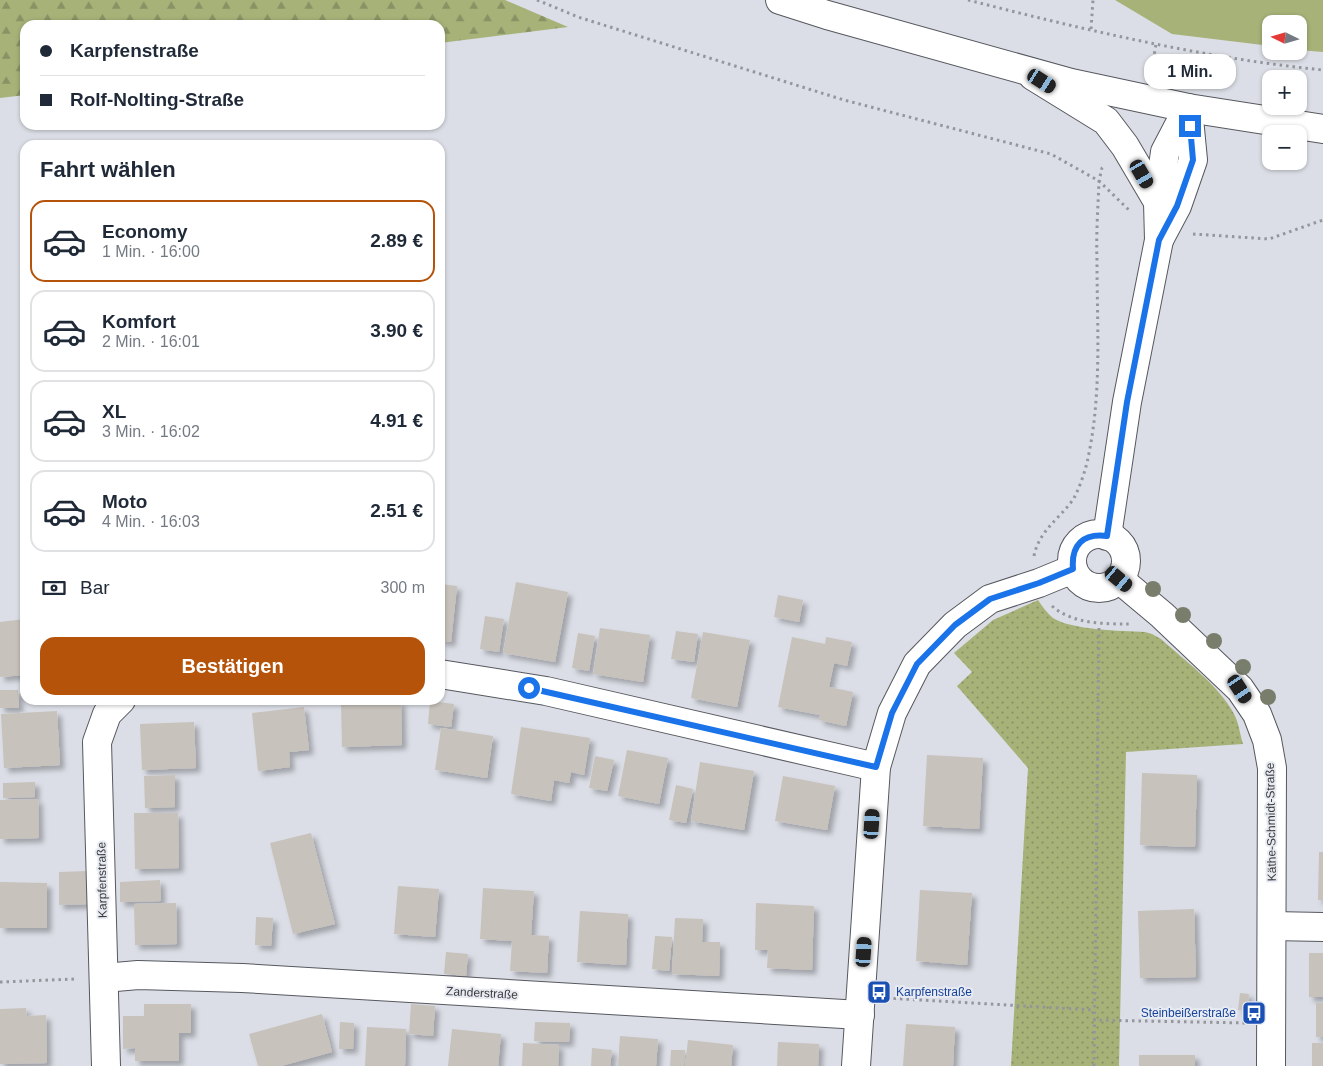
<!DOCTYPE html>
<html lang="de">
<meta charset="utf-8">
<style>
body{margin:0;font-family:Helvetica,sans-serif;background:#f2f2f3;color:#1f2937;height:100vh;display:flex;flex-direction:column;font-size:19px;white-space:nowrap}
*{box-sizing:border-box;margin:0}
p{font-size:16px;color:#747a83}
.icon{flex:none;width:28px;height:28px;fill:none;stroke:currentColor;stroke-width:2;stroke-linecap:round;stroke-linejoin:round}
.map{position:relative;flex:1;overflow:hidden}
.panel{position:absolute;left:20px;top:140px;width:425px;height:565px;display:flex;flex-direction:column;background:#fff;border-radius:15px;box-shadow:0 1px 4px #0004}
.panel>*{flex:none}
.guide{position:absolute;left:20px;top:20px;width:425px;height:110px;border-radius:15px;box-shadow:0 1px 4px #0004;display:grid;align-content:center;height:110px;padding:0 20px;background:#fff}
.needle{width:32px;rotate:275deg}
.tools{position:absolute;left:1262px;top:15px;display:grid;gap:10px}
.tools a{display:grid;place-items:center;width:45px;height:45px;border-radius:10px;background:#fff;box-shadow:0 1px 4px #0004;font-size:25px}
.end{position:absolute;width:22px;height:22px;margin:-11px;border:6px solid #1a73e8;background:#fff;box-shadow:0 0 0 2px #fff}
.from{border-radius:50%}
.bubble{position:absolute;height:35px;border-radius:15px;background:#fff;box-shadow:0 1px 4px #0004;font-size:16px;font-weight:700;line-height:35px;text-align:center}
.car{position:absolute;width:15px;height:30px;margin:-15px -8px;border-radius:6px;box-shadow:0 0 4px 1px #0007;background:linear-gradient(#222 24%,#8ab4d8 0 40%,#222 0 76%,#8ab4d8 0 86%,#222 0)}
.guide b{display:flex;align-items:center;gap:18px;height:48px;font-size:19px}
.guide b+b{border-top:1px solid #e0e1e3}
.guide i{width:12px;height:12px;background:#1f2937}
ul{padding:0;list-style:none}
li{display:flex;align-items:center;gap:15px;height:82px;margin:0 10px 8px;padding:0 10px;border:2px solid #e0e1e3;border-radius:15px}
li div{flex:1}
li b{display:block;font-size:19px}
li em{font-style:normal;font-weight:700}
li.active{border-color:#b45309}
li>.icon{width:45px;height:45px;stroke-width:1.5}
h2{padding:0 20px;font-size:22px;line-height:60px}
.pay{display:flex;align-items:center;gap:12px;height:55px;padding:0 20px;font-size:19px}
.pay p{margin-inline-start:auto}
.button{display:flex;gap:10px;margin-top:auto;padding:10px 20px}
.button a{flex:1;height:58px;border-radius:15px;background:#b45309;color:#fff;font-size:20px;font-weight:700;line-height:58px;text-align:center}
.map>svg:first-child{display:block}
</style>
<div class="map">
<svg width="1323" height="1066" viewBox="0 0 1323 1066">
<defs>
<pattern id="forest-firs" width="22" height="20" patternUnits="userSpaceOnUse" patternTransform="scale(1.25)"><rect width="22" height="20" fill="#a6b278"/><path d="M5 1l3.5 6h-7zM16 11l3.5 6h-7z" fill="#889264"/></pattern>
<pattern id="park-dots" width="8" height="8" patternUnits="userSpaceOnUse" patternTransform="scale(1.25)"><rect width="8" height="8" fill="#a6b278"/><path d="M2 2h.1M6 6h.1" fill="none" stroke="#889264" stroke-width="1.8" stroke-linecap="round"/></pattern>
<filter id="shadow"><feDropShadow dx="4.5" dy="4.5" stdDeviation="2.5" flood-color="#0004"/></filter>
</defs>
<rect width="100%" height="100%" fill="#dbdee6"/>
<path fill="#a6b278" d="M1115,0H1323V52L1299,50V24H1271V46L1172,34Z"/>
<path fill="url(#forest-firs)" d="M0,0H505L568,27L440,43V25H25V95L0,98Z"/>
<path fill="url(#park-dots)" d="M1038,600C1042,606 1047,613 1053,618C1071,630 1122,631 1145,632L1152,634L1161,639C1185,661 1219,685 1234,714C1239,723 1240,735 1243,744L1126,752L1119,1066H1011L1028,768L957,686L972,672L954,653L993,620Z"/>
<g fill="#c8c2bc" filter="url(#shadow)">
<path d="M516,582L568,592L555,662L503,653Z"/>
<path d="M440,584L457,586L451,642L440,641Z"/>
<path d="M778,595L803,600L799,622L774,617Z"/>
<path d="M485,616L504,619L499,652L480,649Z"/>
<path d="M25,619V675L0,677V622Z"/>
<path d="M600,628L650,635L643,682L593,674Z"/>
<path d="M676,631L698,634L694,662L671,659Z"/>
<path d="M703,632L750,640L737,707L691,698Z"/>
<path d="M578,633L595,636L589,671L572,668Z"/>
<path d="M792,637L825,644L826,637L852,642L847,666L834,663L829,687L853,692L846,726L819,720L820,715L778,707Z"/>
<path d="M0,690H18L19,708H0Z"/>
<path d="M401,701L402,745L342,747L341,703Z"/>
<path d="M430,701L454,704L451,727L428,724Z"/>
<path d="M304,707L309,750L289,752L290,767L258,771L252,713Z"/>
<path d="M57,711L60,765L4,768L1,714Z"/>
<path d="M194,722L196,768L142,770L140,724Z"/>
<path d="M521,727L590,738L584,775L571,772L569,783L554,780L551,801L511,794Z"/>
<path d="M441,728L493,736L487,778L435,770Z"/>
<path d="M627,750L668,758L659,804L618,796Z"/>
<path d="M927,755L983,758L979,829L923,826Z"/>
<path d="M595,756L614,760L607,791L589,788Z"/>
<path d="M700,762L754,771L744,830L691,821Z"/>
<path d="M1142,773L1197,775L1195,847L1140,845Z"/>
<path d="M175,775V807L145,808L144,776Z"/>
<path d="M783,776L835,786L827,830L775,821Z"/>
<path d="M35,782V797L3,798V783Z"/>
<path d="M676,785L693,789L686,823L669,820Z"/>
<path d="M38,799L39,838L0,839V800Z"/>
<path d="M134,813H178L179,868L135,869Z"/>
<path d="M311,833L335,924L293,934L270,843Z"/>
<path d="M1319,852H1323V900H1318Z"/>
<path d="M88,871L89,904L59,905V872Z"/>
<path d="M160,880L161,901L120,902V882Z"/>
<path d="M0,882L47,883V928H0Z"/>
<path d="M398,886L439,889L435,937L394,934Z"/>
<path d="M483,888L534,891L531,935L549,936L547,973L510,971L512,941L480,939Z"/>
<path d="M920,890L972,893L967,965L916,961Z"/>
<path d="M176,903L177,944L135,945L134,904Z"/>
<path d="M756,903L814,906L812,970L767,968L768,950H755Z"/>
<path d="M1194,909L1196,977L1140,978L1138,911Z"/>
<path d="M580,911L628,914L626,965L577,962Z"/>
<path d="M256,917L273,918L271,946L255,945Z"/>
<path d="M675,918L703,919L702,942H720L719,976L672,974Z"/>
<path d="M655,936L672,937L669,971L652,969Z"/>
<path d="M446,952L468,954L466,976L444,974Z"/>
<rect x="1309" y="953" width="14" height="44"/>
<path d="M1240,993L1249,994L1247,1011L1238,1010Z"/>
<rect x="1316" y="1003" width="7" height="34"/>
<path d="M144,1004H191V1033H179V1061H135V1048L123,1049V1016H144Z"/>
<path d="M411,1004L435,1006L433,1036L409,1034Z"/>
<path d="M26,1008L27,1016L46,1015L47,1063L0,1064V1009Z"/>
<path d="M322,1014L332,1052L281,1066H258L249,1034Z"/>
<path d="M340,1022L354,1023L353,1049H339Z"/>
<path d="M535,1022L570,1023L569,1042L534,1041Z"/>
<path d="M906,1024L955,1027L953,1066H903Z"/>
<path d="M367,1027L406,1029L405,1066H365Z"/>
<path d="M452,1029L501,1034L498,1066H448Z"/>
<path d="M620,1036L658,1039L656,1066H618Z"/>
<path d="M688,1040L733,1045L731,1066H685Z"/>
<path d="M778,1042L819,1044L818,1066H777Z"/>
<path d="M523,1043L559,1045L558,1066H522Z"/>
<rect x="1312" y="1043" width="11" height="23"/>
<path d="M592,1048L612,1050L610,1066H591Z"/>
<path d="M671,1050H685L684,1066H670Z"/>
<rect x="1139" y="1055" width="56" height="11"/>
</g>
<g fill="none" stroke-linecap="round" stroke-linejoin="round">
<g stroke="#56585f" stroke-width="30">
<g id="street">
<path d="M1033,76L1106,121L1125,146L1158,202"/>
<path d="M1160,238L1177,206L1193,160L1188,108"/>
<circle cx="1099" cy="561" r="27"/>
<path d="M1107,536L1127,402L1159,240L1158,202L1165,152L1188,108"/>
<path d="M1119,579L1162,615L1240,689L1257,714L1267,740L1272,768L1271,1066"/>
<path d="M440,674L546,691L876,767"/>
<path d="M1272,926L1323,927"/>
<path d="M104,978L138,975L242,978L860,1015"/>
<path d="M106,1066L97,742L107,714L121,700"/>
<path d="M856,1066L876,767L892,713L917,664L955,625L990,599L1039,583L1073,569"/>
</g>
</g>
<g stroke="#56585f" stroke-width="30">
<path id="secondary" d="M780,0L827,15L1071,83L1188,108L1323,129"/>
</g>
<g stroke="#94969c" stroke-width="3" stroke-dasharray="2.5 4" stroke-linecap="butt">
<path d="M537,0L578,17L844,100L1051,154L1099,181L1131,212"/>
<path d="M968,0C1085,30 1203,58 1323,70"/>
<path d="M1091,29L1093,0"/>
<path d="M1151,73L1156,44"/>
<path d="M1193,234L1269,239L1323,220"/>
<path d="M1034,556C1039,531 1058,520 1072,501C1078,493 1086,469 1088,458C1102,393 1097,326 1097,261C1096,234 1098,207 1099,181L1102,168L1105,166"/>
<path d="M1052,606C1072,624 1104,624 1129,624"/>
<path d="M0,982L76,979"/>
<path d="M887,998L1093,1010"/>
<path d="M1093,1020L1245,1023"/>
<path d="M1094,1066L1099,624"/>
</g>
<use href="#street" stroke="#fff" stroke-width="28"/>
<use href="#secondary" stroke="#fff" stroke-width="28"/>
</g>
<g fill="#797d6c">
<circle cx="1153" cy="589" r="8"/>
<circle cx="1183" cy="615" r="8"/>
<circle cx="1214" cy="641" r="8"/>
<circle cx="1243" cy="667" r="8"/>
<circle cx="1268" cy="697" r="8"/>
</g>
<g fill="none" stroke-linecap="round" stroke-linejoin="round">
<path stroke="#1a73e8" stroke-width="6" d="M529,688L876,767L892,713L917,664L955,625L990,599L1039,583L1073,569C1071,545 1083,533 1107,536L1127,402L1159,240L1177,206L1193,160L1190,126"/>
</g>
<defs>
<g id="bus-square" transform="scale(1.25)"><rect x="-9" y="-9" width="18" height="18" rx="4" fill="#1a4fb4" stroke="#e9ebf3"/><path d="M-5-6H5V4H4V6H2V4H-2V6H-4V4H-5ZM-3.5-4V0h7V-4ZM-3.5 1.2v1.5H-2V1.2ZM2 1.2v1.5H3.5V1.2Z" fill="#fff"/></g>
</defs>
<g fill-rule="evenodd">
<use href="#bus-square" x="879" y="992"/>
<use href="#bus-square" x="1254" y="1013"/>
</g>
<g text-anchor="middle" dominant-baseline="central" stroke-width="4" stroke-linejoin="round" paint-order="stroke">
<g font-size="12" fill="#393a3d" stroke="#e9ebf3">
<text transform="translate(1271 822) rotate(-91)">Käthe-Schmidt-Straße</text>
<text transform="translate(102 880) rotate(-91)">Karpfenstraße</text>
<text transform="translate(482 993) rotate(3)">Zanderstraße</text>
</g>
<g font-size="12" fill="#164399" stroke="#e9ebf3" text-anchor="start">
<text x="896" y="992">Karpfenstraße</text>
<text x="1236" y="1013" text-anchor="end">Steinbeißerstraße</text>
</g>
</g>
</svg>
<div class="tools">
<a><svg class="needle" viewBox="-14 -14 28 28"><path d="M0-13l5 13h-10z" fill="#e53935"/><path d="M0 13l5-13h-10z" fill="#747a83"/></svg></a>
<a>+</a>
<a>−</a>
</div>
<i class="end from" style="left:529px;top:688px"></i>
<i class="end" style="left:1190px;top:126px"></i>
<div class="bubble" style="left:1144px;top:54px;width:92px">1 Min.</div>
<i class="car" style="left:1042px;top:81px;rotate:122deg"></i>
<i class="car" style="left:1142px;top:174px;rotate:150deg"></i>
<i class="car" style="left:1119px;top:579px;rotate:130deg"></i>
<i class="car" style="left:1240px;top:689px;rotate:147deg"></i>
<i class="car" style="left:872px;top:824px;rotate:4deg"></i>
<i class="car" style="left:864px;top:952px;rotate:4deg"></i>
<div class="guide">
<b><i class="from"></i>Karpfenstraße</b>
<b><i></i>Rolf-Nolting-Straße</b>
</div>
<section class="panel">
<h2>Fahrt wählen</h2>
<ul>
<li class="active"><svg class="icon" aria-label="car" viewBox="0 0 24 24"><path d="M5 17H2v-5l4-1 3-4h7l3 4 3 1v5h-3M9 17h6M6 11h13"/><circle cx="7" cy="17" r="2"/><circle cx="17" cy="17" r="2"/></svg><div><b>Economy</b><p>1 Min. · 16:00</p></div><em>2.89 €</em></li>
<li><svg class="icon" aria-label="car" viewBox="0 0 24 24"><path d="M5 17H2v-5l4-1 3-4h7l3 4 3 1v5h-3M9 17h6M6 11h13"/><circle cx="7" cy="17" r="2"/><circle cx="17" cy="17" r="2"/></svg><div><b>Komfort</b><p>2 Min. · 16:01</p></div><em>3.90 €</em></li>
<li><svg class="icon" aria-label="car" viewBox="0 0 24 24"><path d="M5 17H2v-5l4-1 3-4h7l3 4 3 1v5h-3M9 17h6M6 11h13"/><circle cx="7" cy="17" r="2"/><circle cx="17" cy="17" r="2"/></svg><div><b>XL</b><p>3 Min. · 16:02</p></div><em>4.91 €</em></li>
<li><svg class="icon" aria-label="car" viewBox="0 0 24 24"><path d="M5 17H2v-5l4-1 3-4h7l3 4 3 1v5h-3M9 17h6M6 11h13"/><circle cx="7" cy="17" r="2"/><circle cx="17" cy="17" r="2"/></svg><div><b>Moto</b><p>4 Min. · 16:03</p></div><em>2.51 €</em></li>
</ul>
<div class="pay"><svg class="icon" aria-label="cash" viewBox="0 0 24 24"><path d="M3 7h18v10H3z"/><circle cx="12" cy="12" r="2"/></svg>Bar<p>300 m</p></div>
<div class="button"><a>Bestätigen</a></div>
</section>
</div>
